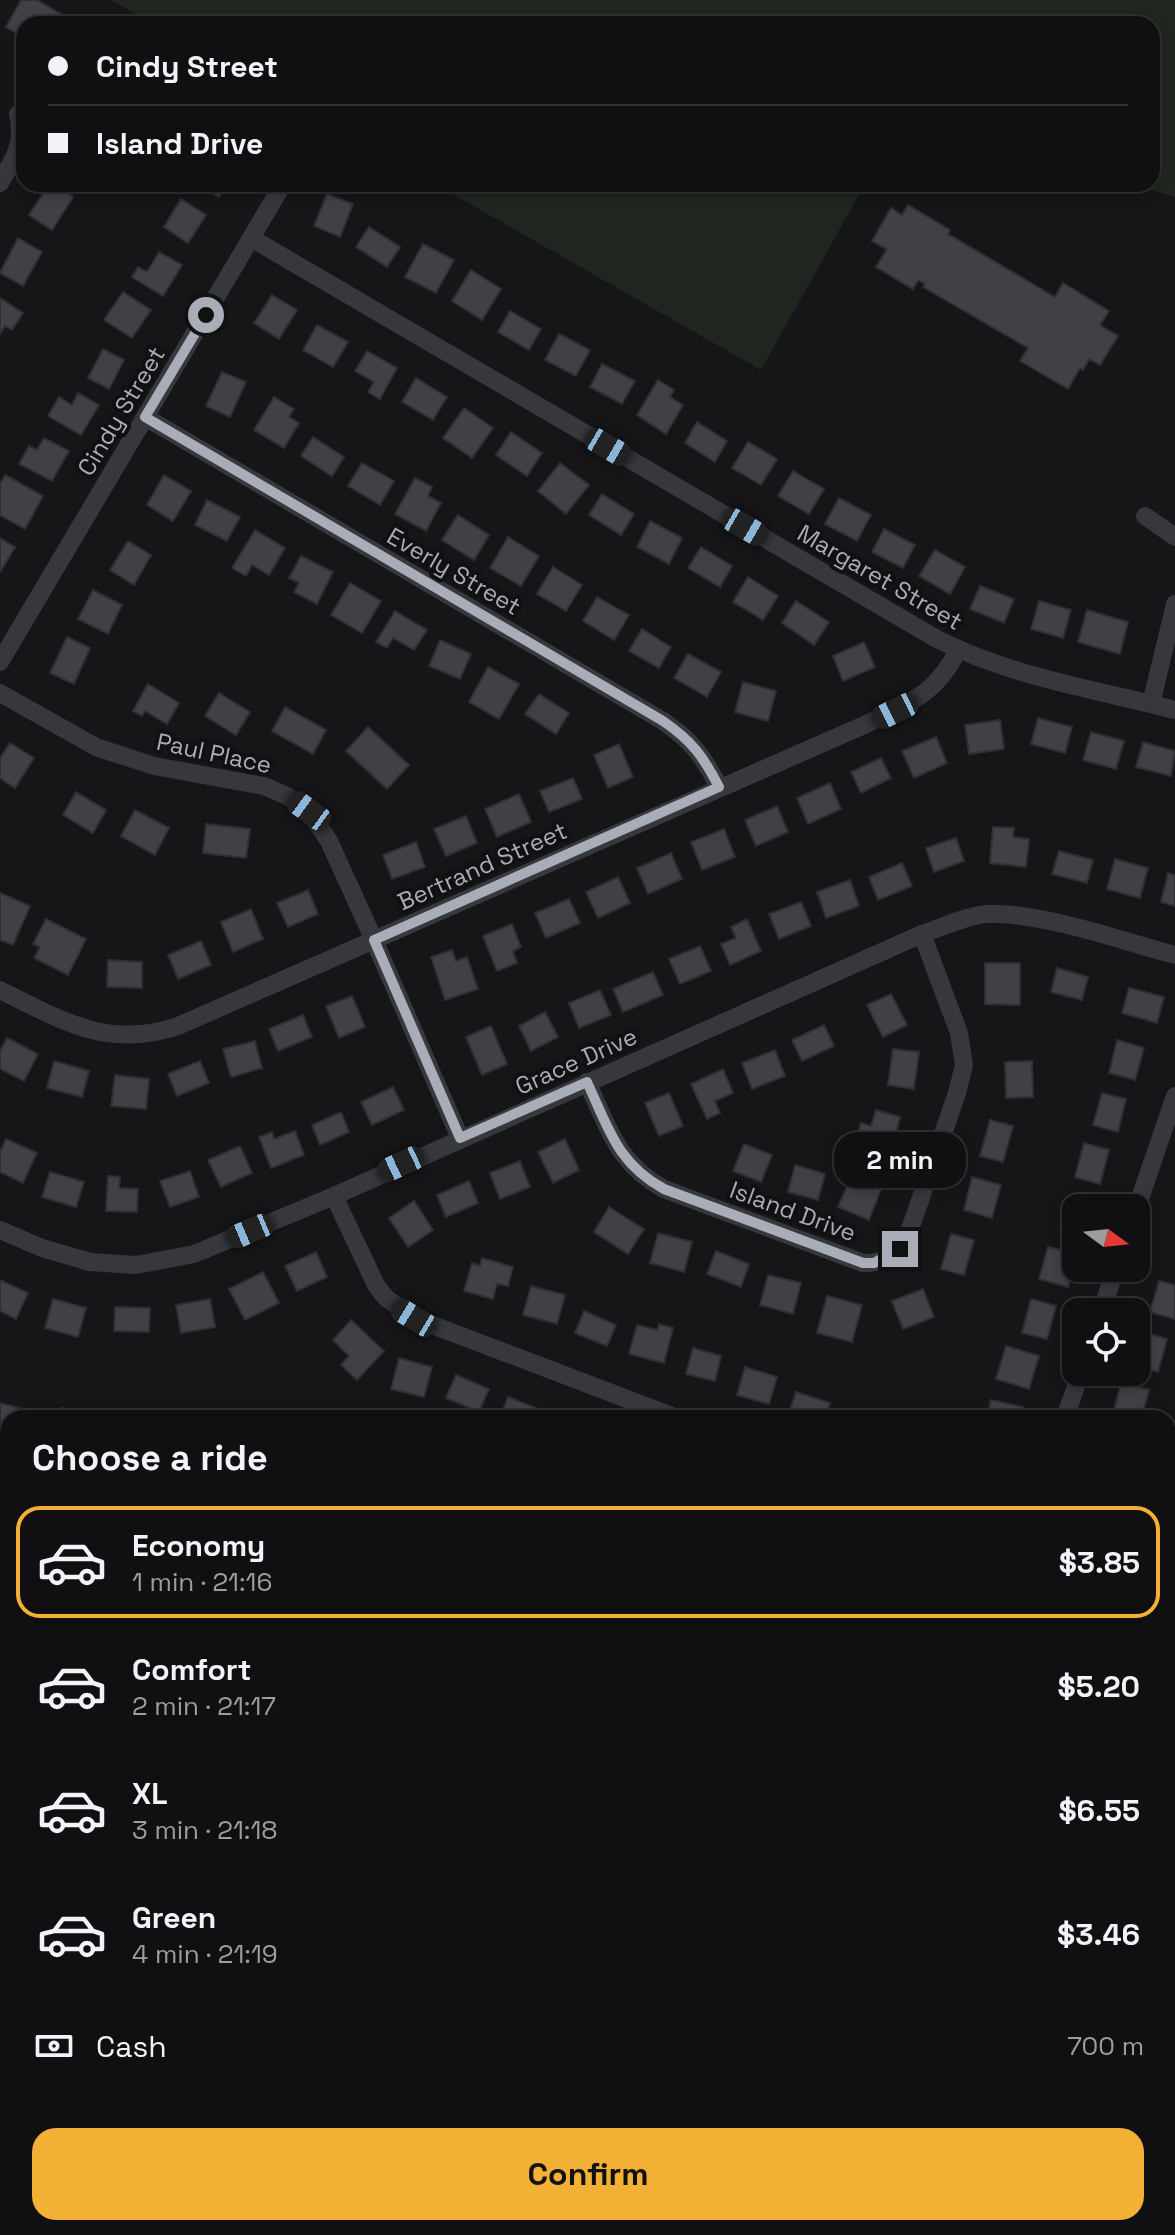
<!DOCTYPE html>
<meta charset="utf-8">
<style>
body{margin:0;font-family:"Space Grotesk",sans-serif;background:#1e1e20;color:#f1f3f6;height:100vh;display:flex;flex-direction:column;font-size:30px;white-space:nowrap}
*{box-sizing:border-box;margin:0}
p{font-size:26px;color:#9c9d9f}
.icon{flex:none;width:44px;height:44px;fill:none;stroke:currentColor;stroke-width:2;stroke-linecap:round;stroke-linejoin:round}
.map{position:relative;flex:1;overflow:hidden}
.drawer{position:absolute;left:0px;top:1410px;width:1176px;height:826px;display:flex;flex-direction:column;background:#101012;border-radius:24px 24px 0 0;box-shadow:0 4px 12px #0003,0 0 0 2px #303032}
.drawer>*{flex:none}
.top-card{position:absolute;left:16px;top:16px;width:1144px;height:176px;border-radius:24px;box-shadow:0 4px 12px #0003,0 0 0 2px #303032;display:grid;align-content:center;height:176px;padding:0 32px;background:#101012}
.needle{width:52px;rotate:105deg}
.buttons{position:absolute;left:1062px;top:1194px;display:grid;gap:16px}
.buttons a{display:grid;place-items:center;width:88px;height:88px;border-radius:16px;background:#101012;box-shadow:0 4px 12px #0003,0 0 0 2px #303032;font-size:40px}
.end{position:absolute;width:36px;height:36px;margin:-18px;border:10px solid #a8adb8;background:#111;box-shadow:0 0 0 4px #111}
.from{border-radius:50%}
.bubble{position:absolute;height:56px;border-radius:24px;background:#101012;box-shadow:0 4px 12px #0003,0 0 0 2px #303032;font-size:26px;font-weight:800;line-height:56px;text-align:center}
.car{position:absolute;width:24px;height:48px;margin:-24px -12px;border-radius:10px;box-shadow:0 0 6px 2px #0007;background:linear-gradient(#222 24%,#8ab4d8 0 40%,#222 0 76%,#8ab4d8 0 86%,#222 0)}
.top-card b{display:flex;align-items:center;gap:28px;height:76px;font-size:30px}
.top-card b+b{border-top:2px solid #303032}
.top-card i{width:20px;height:20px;background:#f1f3f6}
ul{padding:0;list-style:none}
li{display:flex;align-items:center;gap:24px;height:112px;margin:0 16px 12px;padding:0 16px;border:4px solid transparent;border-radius:24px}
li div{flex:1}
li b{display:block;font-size:30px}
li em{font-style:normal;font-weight:800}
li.current{border-color:#f2b134}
li>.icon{width:72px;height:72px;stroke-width:1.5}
h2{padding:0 32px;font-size:36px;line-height:96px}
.pay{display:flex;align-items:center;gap:20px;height:88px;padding:0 32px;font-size:30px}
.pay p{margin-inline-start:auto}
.button{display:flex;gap:16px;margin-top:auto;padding:16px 32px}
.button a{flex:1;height:92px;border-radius:24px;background:#f2b134;color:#111;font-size:32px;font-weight:800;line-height:92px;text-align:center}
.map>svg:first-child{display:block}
</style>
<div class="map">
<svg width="1175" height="2235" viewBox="0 0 1175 2235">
<rect width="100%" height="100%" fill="#161618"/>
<g fill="#1e261f">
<path d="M111,0H1175V197L1132,184H1152V24H153Z"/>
<path d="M435,184H865L761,370Z"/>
<path d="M0,1960L8,1963V2198L0,2196Z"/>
<path d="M127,2228H582L589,2235H154Z"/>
</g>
<g fill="#404145" stroke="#303034" stroke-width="2">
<path d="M21,0H37L61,14L55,24H24V38L6,27Z"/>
<path d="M49,184H54L73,197L52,230L29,215Z"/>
<path d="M198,184H226L219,197Z"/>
<path d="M327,194L353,204L340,237L314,226Z"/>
<path d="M181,199L206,215L188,243L164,227Z"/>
<path d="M908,205L950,230L948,234L1055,297L1063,283L1109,311L1100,325L1118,336L1100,365L1089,359L1083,370L1080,368L1068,389L1020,361L1028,348L923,287L925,284L918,280L913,289L876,267L887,249L872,241L891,208L902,215Z"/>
<path d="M369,227L400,247L387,267L356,247Z"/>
<path d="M18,238L42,252L23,286L0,273Z"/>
<path d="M423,244L454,260L436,293L405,277Z"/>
<path d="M159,252L182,265L163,296L132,277L138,267L147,272Z"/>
<path d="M471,270L501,289L482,320L452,301Z"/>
<path d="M123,292L151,310L132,338L104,320Z"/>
<path d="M272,295L297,310L279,339L254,323Z"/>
<path d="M0,298L23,313L12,330L5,326L0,334Z"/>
<path d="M510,311L541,329L529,350L498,332Z"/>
<path d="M317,325L348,342L333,367L303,350Z"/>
<path d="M559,334L590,350L576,376L545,360Z"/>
<path d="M103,349L124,360L109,389L88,378Z"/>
<path d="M367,351L397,368L380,399L368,392L374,382L355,371Z"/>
<path d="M602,364L635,381L622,404L590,387Z"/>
<path d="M222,372L246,382L230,417L206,406Z"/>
<path d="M416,378L447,397L433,420L402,402Z"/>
<path d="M658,380L674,390L670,397L683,405L666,434L637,415Z"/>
<path d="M78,393L99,405L81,435L48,416L59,397L72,405Z"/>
<path d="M274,397L294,409L289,417L299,423L284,448L254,430Z"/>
<path d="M464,408L493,428L472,458L443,438Z"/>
<path d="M697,422L727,441L715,462L685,443Z"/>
<path d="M511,432L542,453L527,476L496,455Z"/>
<path d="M313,437L344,457L332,476L301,456Z"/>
<path d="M44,438L69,451L52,481L19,464L29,446L37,450Z"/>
<path d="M748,442L777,459L761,485L732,468Z"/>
<path d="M362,463L394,481L380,505L348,486Z"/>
<path d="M560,463L589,485L566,514L538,491Z"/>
<path d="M793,471L824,489L809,514L778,496Z"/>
<path d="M5,475L43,496L25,529L0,515V484Z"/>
<path d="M164,475L191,491L173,521L147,505Z"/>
<path d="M415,478L432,487L428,496L441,503L426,531L395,514Z"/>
<path d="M602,494L634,514L621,535L589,515Z"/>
<path d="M839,498L871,515L857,541L825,524Z"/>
<path d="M207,500L240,517L227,541L195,525Z"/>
<path d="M458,515L489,535L474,560L442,540Z"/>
<path d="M650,521L682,538L669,564L637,547Z"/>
<path d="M884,529L915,545L903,568L872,552Z"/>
<path d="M255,530L285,548L269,575L252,565L246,576L232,568Z"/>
<path d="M508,537L539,556L521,586L490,568Z"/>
<path d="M0,538L15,547L0,572Z"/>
<path d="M128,541L151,555L134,585L110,570Z"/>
<path d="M701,547L732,566L720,587L688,568Z"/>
<path d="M935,550L965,567L950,594L919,576Z"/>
<path d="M301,556L333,572L317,604L294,592L299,583L289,578Z"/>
<path d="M553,567L582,585L566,611L537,594Z"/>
<path d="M748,577L778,596L763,620L733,602Z"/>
<path d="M350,583L381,601L362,633L331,615Z"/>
<path d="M980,586L1014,599L1004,623L970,609Z"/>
<path d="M93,590L122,605L108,634L78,619Z"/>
<path d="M597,597L629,615L614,640L583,621Z"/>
<path d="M796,601L829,622L814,645L782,623Z"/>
<path d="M1039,601L1071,610L1063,638L1031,629Z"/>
<path d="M1087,610L1128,622L1120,654L1078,642Z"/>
<path d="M395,611L427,630L414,650L393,638L387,648L376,642Z"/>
<path d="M642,629L671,647L659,668L629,651Z"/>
<path d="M67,637L90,648L74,684L50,673Z"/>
<path d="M440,640L471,654L460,679L429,666Z"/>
<path d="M864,642L875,667L843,681L833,656Z"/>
<path d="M688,654L721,672L707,697L674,678Z"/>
<path d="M488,667L519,684L499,719L469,702Z"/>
<path d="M743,682L776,691L768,721L735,712Z"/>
<path d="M148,684L179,703L167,724L145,711L142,716L133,711Z"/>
<path d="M219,693L250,712L236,735L205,716Z"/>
<path d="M539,694L569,713L556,734L525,714Z"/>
<path d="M285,707L326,730L313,754L272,731Z"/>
<path d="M1038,718L1072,727L1065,753L1031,744Z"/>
<path d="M1000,720L1004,749L969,754L965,725Z"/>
<path d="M368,727L409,765L387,789L346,751Z"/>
<path d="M1091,732L1124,741L1116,769L1083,760Z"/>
<path d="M936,737L947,763L914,778L902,751Z"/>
<path d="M1143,742L1175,751L1171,776L1136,767Z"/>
<path d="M10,743L34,758L15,788L0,778V758Z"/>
<path d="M619,744L633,777L608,788L594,755Z"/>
<path d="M881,758L891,778L861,793L851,772Z"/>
<path d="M573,778L582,799L549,812L540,791Z"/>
<path d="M830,783L841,809L808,824L797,798Z"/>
<path d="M76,792L106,810L93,833L63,815Z"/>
<path d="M519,794L531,822L497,837L485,809Z"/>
<path d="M777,806L788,832L756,846L745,820Z"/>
<path d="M135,810L169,828L155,855L121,836Z"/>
<path d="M466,816L477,843L446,856L434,829Z"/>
<path d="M206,824L250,829L246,858L203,853Z"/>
<path d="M993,827L1014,828L1013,837L1029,839L1026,867L990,863Z"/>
<path d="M724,829L735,857L702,870L691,842Z"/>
<path d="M956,838L964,861L934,872L926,848Z"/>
<path d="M416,842L425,867L392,879L383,855Z"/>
<path d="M1059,851L1093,860L1087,883L1052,874Z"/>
<path d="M671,853L682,879L648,894L637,868Z"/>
<path d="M1115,859L1148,868L1140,898L1107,889Z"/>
<path d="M902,863L912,886L878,900L869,877Z"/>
<path d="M1168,873L1175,875V906L1161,902Z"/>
<path d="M618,877L630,903L598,918L586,892Z"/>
<path d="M850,880L859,906L826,918L817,892Z"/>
<path d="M308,890L318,914L288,927L277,903Z"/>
<path d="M0,893L30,906L13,945L0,940Z"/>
<path d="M569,899L580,923L546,938L535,913Z"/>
<path d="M801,902L811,926L779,939L769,914Z"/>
<path d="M251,909L263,939L233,952L221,922Z"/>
<path d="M46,919L86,939L68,975L34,958L40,947L33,944Z"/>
<path d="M747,919L761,951L730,965L721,944L736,938L731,927Z"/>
<path d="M512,924L521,947L513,951L517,963L497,971L483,936Z"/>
<path d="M201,941L211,965L178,979L168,955Z"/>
<path d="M700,946L711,971L680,984L669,959Z"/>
<path d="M452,950L456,961L467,957L478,989L445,1000L431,957Z"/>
<path d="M108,960L142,962V988L107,987Z"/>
<path d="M985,963H1020V1005L985,1004Z"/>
<path d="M1057,968L1088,977L1082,1000L1051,992Z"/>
<path d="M653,972L663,995L623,1012L613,989Z"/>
<path d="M1129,988L1164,997L1157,1023L1122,1013Z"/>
<path d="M600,990L611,1015L579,1028L569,1003Z"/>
<path d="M891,994L907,1025L883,1037L867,1005Z"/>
<path d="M352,996L365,1027L339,1038L326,1006Z"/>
<path d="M545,1012L558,1037L531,1051L519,1026Z"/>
<path d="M303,1015L312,1037L278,1051L269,1029Z"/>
<path d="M824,1025L834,1046L802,1061L792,1040Z"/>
<path d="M491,1026L507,1064L482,1075L466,1037Z"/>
<path d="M7,1038L38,1054L24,1081L0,1069V1051Z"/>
<path d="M1117,1040L1144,1048L1135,1080L1109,1073Z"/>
<path d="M255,1041L262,1068L231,1077L223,1049Z"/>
<path d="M893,1049L919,1052L914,1089L888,1085Z"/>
<path d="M775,1050L785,1076L752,1089L742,1063Z"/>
<path d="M54,1061L89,1071L82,1097L47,1088Z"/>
<path d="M200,1061L209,1083L177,1096L168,1074Z"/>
<path d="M1032,1061L1033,1097L1006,1098L1005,1062Z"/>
<path d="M723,1069L733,1093L715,1101L720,1113L707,1119L691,1084Z"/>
<path d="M115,1075L149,1079L146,1109L111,1106Z"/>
<path d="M393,1087L404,1110L372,1125L361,1102Z"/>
<path d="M669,1093L683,1126L659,1136L645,1103Z"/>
<path d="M1102,1093L1126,1099L1118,1132L1093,1125Z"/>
<path d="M876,1110L900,1117L892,1149L856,1139L861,1123L871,1126Z"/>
<path d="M341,1112L349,1132L320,1145L312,1125Z"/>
<path d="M990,1120L1013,1126L1003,1162L980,1156Z"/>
<path d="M295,1131L304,1155L271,1168L259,1137L272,1132L274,1139Z"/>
<path d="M6,1139L37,1153L23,1183L0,1172V1152Z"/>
<path d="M565,1139L579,1170L553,1183L538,1152Z"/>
<path d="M1084,1143L1109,1150L1100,1184L1075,1177Z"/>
<path d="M744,1144L772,1155L761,1182L733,1171Z"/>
<path d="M240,1146L252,1173L221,1187L208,1160Z"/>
<path d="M520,1161L530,1187L500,1199L490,1173Z"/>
<path d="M795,1165L825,1174L818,1200L788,1192Z"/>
<path d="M190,1171L199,1197L170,1207L160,1181Z"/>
<path d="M50,1172L84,1182L76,1207L42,1197Z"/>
<path d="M108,1176L120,1177L119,1188L138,1189L137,1212L106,1211Z"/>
<path d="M851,1177L881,1189L869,1220L838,1207Z"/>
<path d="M972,1177L1001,1185L992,1218L964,1210Z"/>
<path d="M469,1181L478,1203L446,1217L437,1195Z"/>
<path d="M1069,1196L1094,1202L1093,1208H1076V1234L1060,1230Z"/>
<path d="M414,1201L433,1230L408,1247L389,1218Z"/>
<path d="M609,1207L644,1229L628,1254L594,1232Z"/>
<path d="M658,1233L692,1242L684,1272L650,1263Z"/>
<path d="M951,1234L974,1240L964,1275L941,1269Z"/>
<path d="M1048,1247L1076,1254L1068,1287L1039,1279Z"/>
<path d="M716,1251L749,1264L741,1287L707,1274Z"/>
<path d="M316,1252L327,1277L297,1291L285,1266Z"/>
<path d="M482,1258L513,1267L508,1286L497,1284L493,1299L464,1291L472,1263L480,1266Z"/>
<path d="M263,1272L279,1303L245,1320L229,1289Z"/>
<path d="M768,1275L801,1283L793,1314L760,1305Z"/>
<path d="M0,1280L28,1293L16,1319L0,1311Z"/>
<path d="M1159,1281L1175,1285V1319L1150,1312Z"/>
<path d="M531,1286L565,1295L557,1324L523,1315Z"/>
<path d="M923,1289L934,1317L903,1329L892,1301Z"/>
<path d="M827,1296L862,1305L852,1342L817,1333Z"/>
<path d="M53,1299L86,1308L78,1337L45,1328Z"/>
<path d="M210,1299L215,1327L181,1333L176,1305Z"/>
<path d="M1031,1299L1056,1306L1047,1339L1022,1333Z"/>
<path d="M115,1307L150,1308L149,1332L114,1331Z"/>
<path d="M584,1311L616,1325L607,1346L575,1333Z"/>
<path d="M351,1320L384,1351L357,1380L341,1365L349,1356L333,1340Z"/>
<path d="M659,1324L673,1328L664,1363L629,1354L637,1325L657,1330Z"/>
<path d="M1142,1332L1167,1339L1158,1372L1136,1366V1353Z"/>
<path d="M1006,1346L1039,1356L1029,1389L996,1379Z"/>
<path d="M693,1348L721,1356L715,1381L686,1374Z"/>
<path d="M399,1358L432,1367L424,1397L391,1389Z"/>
<path d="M745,1367L777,1377L769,1404L737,1395Z"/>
<path d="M456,1375L489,1389L479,1412L446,1398Z"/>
<path d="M1121,1383L1149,1390L1141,1418L1113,1414Z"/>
<path d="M796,1392L830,1403L825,1418L788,1416Z"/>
<path d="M508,1397L541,1410L538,1418H500Z"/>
<path d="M991,1400L1023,1407L1021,1418H996L997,1415L988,1413Z"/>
<path d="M0,1403L30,1411L28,1418H8V1430L0,1428Z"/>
<path d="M62,1408L85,1414L84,1418H48L50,1414L60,1417Z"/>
<path d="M0,1515L8,1517L5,1549L0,1548Z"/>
<path d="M1168,1567L1175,1569V1607L1168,1606Z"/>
<path d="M0,1740L8,1743V1772L0,1769Z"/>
<path d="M1168,1915L1175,1917V1962L1168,1960Z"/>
<path d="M1168,2105L1175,2107V2137L1168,2135Z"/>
</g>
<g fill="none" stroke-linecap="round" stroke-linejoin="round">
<g stroke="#37383d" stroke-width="18">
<path d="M0,183C14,158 25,144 18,114"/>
<path d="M251,238L937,639C1012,677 1094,689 1175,710"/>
<path d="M145,417L663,721C692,741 703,756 719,787"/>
<path d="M1145,516L1175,537"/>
<path d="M0,662L283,184"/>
<path d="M0,693L96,747L154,766L264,786L287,796L309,811L329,841L374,940L460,1138"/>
<path d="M1151,704L1175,604"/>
<path d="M0,990C61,1020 108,1050 178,1026L878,719C916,700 939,689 958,650"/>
<path d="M587,1082C609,1129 617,1163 664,1189L863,1263C884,1264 898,1253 908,1235L957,1093L964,1065L959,1033L922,934"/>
<path d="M334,1196L376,1285L386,1298L414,1318L677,1418"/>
<path d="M1136,1210L1175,1096"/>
<path d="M0,1230L42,1248L90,1262L136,1265L194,1254L334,1196L922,934C946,926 973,912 999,914C1052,916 1123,941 1175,955"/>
<path d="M1101,1312L1116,1268"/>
<path d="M1065,1418L1081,1372"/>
<path d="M0,1473L8,1475"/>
<path d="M0,1699L8,1701"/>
<path d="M1168,1765L1175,1745"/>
<path d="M1168,2062L1175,2064"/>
</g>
<g stroke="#63666e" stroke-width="32">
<path d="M0,1855L8,1857"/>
<path d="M0,1918L8,1921"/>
<path d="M1168,2201L1175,2203"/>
<path d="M660,2228L666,2235"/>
<path d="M853,2228L872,2233"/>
<path d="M995,2228L1014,2235"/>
<path d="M1125,2228L1144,2235"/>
<path d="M726,2235L730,2228"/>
</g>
</g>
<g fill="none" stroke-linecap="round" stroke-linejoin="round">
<path stroke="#a8adb8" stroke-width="10" d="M206,315L145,417L663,721C692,741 703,756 719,787L374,940L460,1138L587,1082C609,1129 617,1163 664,1189L863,1263H874L900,1249"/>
</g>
<g text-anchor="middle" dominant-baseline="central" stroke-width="8" stroke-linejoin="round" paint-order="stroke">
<g font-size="24" fill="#a8adb8" stroke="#111113">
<text transform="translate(121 411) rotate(-59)">Cindy Street</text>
<text transform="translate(454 571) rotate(30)">Everly Street</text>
<text transform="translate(880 577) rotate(30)">Margaret Street</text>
<text transform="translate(214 753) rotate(12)">Paul Place</text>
<text transform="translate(482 866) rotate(-24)">Bertrand Street</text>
<text transform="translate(576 1061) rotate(-24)">Grace Drive</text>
<text transform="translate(793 1211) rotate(20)">Island Drive</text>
</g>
</g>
</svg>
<div class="buttons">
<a><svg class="needle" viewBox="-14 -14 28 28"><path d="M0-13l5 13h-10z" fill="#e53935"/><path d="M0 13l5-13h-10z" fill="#9c9d9f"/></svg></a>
<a><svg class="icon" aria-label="locate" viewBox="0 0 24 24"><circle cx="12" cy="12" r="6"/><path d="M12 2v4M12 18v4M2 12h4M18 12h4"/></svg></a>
</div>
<i class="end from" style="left:206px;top:315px"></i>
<i class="end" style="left:900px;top:1249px"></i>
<div class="bubble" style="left:834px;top:1132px;width:132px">2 min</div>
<i class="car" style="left:608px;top:447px;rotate:120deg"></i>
<i class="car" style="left:745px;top:527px;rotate:120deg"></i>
<i class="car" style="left:895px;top:711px;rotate:244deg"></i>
<i class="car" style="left:309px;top:811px;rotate:306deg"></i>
<i class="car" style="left:401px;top:1164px;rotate:245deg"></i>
<i class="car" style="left:250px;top:1231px;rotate:247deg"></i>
<i class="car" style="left:414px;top:1318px;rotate:301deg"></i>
<div class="top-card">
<b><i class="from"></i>Cindy Street</b>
<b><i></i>Island Drive</b>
</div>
<section class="drawer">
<h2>Choose a ride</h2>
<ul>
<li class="current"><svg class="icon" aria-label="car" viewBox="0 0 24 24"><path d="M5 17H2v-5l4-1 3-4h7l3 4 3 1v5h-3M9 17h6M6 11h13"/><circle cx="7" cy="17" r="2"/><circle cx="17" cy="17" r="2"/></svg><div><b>Economy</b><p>1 min · 21:16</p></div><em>$3.85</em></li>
<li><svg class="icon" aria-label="car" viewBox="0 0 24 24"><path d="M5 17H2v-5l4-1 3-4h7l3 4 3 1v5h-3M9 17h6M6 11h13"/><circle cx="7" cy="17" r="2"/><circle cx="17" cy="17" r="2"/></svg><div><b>Comfort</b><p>2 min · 21:17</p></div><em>$5.20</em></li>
<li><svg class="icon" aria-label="car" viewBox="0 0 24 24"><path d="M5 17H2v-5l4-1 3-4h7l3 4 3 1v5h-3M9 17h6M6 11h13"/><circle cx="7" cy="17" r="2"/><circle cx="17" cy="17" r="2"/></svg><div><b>XL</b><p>3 min · 21:18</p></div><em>$6.55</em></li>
<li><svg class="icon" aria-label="car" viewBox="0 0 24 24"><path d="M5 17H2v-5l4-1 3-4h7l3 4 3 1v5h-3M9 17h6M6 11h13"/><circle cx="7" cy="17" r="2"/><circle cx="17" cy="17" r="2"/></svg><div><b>Green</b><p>4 min · 21:19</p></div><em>$3.46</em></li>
</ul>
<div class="pay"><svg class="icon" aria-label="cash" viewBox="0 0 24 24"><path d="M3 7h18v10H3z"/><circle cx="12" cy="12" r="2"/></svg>Cash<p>700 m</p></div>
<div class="button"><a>Confirm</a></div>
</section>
</div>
